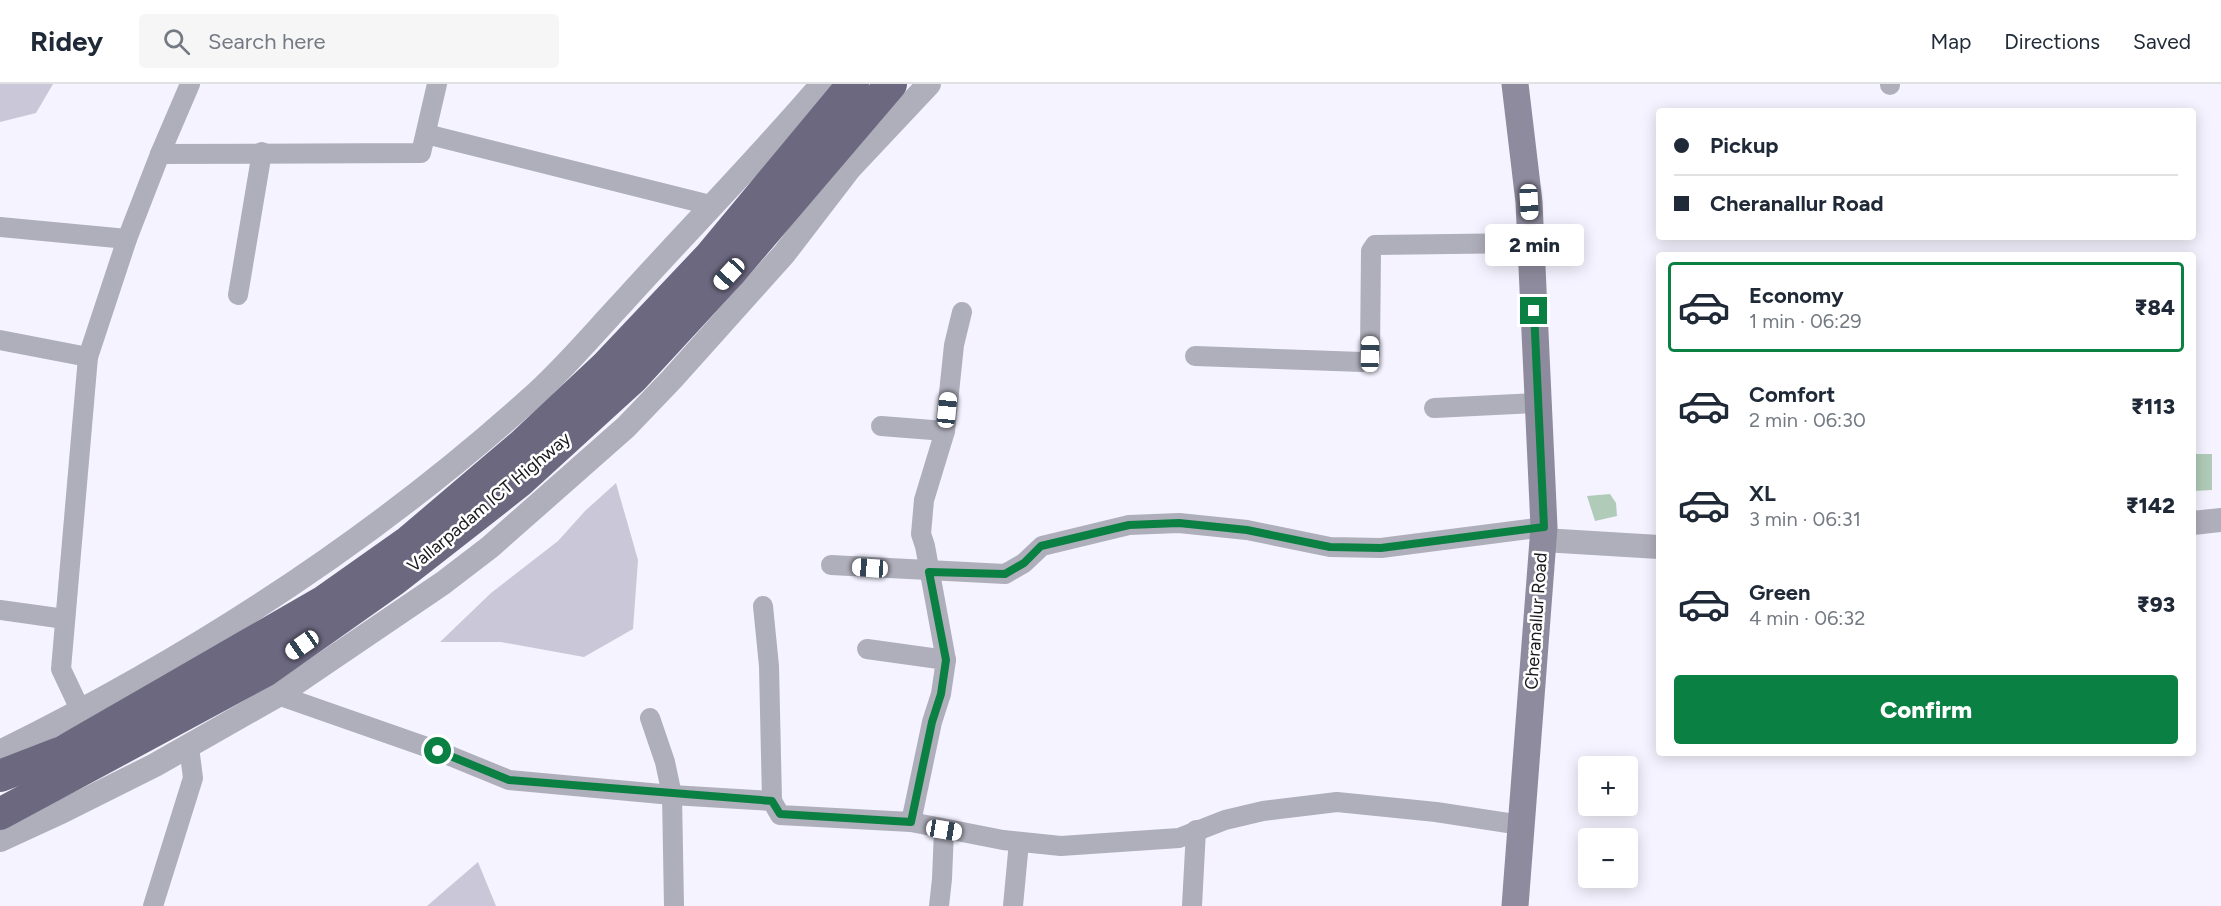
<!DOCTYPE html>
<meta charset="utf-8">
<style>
body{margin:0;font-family:Figtree,sans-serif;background:#f6f6f7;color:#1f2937;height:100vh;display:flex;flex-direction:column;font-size:22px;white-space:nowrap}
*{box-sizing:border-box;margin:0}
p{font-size:20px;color:#747a83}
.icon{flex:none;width:33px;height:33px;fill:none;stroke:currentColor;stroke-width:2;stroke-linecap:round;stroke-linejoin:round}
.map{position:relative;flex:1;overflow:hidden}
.sheet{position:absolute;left:1656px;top:168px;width:540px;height:504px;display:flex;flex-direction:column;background:#fff;border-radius:6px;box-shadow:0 3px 15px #0003}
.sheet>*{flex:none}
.top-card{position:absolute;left:1656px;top:24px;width:540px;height:132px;border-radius:6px;box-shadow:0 3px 15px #0003;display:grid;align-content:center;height:132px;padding:0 18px;background:#fff}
.fabs{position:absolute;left:1578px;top:672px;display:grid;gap:12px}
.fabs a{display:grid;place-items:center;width:60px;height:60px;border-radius:6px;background:#fff;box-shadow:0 3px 15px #0003;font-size:30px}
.end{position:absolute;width:27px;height:27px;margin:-14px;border:8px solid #0b8043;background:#fff;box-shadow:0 0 0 3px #fff}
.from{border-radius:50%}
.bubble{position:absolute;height:42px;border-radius:6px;background:#fff;box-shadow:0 3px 15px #0003;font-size:20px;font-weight:800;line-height:42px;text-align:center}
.car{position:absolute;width:18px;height:36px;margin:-18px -9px;border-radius:8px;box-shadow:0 0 4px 2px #0007;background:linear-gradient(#fff 24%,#345 0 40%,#fff 0 76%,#345 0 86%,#fff 0)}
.top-card b{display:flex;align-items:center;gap:21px;height:57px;font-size:22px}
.top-card b+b{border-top:2px solid #e0e1e3}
.top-card i{width:15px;height:15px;background:#1f2937}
ul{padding:10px 0 0;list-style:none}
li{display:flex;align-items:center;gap:18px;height:90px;margin:0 12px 9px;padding:0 6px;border:3px solid transparent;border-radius:6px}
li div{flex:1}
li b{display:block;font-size:22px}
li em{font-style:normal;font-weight:800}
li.current{border-color:#0b8043}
li>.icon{width:54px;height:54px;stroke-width:1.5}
.cta{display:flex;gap:12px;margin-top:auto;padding:12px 18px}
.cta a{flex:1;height:69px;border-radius:6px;background:#0b8043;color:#fff;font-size:24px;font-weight:800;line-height:69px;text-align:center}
header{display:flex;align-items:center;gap:36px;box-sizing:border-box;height:84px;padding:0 30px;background:#fff;border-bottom:2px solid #e0e1e3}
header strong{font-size:28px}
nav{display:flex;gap:33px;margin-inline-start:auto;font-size:21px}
.search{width:420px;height:54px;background:#f6f6f7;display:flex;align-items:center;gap:15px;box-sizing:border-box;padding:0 21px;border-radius:6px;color:#747a83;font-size:22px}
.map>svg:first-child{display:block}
</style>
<header>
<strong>Ridey</strong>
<div class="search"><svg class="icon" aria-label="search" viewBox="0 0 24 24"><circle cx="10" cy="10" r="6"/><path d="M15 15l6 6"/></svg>Search here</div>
<nav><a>Map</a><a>Directions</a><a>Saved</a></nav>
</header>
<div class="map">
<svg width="2221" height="822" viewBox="0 0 2221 822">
<rect width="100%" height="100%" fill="#f4f3ff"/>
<g fill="#cac7d9">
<path d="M0,0H53L36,29L0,38Z"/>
<path d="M616,399L638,476L633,545L584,573L501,558H440L491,509L558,457L585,427Z"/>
<path d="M478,778L496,822H427Z"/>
</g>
<g fill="#b0ccb8">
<path d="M2193,370H2212V406L2193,407Z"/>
<path d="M1610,410L1616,419L1617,432L1595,437L1587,412Z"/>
</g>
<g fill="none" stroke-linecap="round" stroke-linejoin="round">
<g stroke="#afaebb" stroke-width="20">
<path d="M1890,0V1"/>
<path d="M426,50L714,122"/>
<path d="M160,70L190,0"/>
<path d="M0,143L127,155"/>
<path d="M238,211L262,68"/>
<path d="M0,256L88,273"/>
<path d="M1195,272L1362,278L1367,276L1370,270L1371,167L1375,161L1531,159"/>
<path d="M1434,324L1538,319"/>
<path d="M881,342L945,347"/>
<path d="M831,481L1005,490L1024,479L1042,462L1129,441L1179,439L1247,446L1330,463L1381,464L1544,443"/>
<path d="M763,522L769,582L772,717"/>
<path d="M0,526L65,535"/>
<path d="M867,565L946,576"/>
<path d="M278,611L438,667L509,696L672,711L772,717L780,731L911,738L1003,756L1061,762L1179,754L1225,736L1263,727L1337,718L1436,728L1521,741"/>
<path d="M650,634L665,678L672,711L674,822"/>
<path d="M86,638L61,585L88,273L127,155L160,70L421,69L437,0"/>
<path d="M911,738L932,638L941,610L946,576L925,462L921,450L924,416L945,347L954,261L962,228"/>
<path d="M153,822L193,694L189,663"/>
<path d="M939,822L942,795L944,746"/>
<path d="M1013,822L1019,758"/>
<path d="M1192,822L1196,746"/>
</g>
<g stroke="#afaebb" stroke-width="24">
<path d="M2193,439L2221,436"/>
<path d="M1543,456L1659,463"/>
<path d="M0,668C191,574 371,458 530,315C564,285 592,251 623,218C689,145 758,75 822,0"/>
<path d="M0,756L63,727L155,681L278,611L443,499L490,463L626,343L672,295L784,170L850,84L929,0"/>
</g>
<path stroke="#8e8b9e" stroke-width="27" d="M1515,822L1544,443L1529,118L1515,0"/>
<g stroke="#6c6880" stroke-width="32">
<path d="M0,692L62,668L168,607L324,517L409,457L523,360L605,283L710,172L853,0"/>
<path d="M0,730L265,587L394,496L519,398L633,294L729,190L891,0"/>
</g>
</g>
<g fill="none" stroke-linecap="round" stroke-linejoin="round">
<path stroke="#0b8043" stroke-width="8" d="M438,667L509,696L772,717L780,730L911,738L932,638L941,610L946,576L929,488L1005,490L1024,479L1041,462L1129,441L1179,439L1247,446L1330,463L1381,464L1544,443L1534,227"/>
</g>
<g text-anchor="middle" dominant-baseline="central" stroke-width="5" stroke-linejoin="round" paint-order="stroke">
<g font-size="18" fill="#18181d" stroke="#fff">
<text transform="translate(489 418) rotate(-40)">Vallarpadam ICT Highway</text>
<text transform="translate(1536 537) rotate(-86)">Cheranallur Road</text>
</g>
</g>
</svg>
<div class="fabs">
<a>+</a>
<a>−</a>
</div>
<i class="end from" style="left:438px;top:667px"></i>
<i class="end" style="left:1534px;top:227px"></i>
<div class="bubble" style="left:1485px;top:140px;width:99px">2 min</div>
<i class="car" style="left:1529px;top:118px;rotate:177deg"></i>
<i class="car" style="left:729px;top:190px;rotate:223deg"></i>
<i class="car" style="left:1370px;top:270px;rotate:1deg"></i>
<i class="car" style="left:947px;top:326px;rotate:6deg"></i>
<i class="car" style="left:870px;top:484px;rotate:274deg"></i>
<i class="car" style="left:302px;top:561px;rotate:235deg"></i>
<i class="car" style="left:944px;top:746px;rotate:99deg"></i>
<div class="top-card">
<b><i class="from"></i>Pickup</b>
<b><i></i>Cheranallur Road</b>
</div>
<section class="sheet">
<ul>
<li class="current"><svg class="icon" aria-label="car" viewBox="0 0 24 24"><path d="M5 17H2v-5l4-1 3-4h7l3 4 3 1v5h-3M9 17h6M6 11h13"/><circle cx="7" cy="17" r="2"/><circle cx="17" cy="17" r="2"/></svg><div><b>Economy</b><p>1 min · 06:29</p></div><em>₹84</em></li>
<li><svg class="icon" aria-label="car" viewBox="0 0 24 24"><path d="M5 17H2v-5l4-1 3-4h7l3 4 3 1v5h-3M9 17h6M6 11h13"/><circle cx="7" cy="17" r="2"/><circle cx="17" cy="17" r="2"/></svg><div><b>Comfort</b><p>2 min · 06:30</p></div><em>₹113</em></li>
<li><svg class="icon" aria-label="car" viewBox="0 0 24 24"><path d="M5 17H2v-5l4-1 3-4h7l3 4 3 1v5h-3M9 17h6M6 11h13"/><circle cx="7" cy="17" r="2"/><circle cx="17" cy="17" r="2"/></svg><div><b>XL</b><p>3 min · 06:31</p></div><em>₹142</em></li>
<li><svg class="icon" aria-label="car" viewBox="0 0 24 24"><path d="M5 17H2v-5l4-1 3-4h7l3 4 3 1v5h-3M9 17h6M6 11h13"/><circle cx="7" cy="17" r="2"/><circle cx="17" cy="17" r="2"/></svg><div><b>Green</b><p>4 min · 06:32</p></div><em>₹93</em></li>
</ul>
<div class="cta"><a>Confirm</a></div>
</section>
</div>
